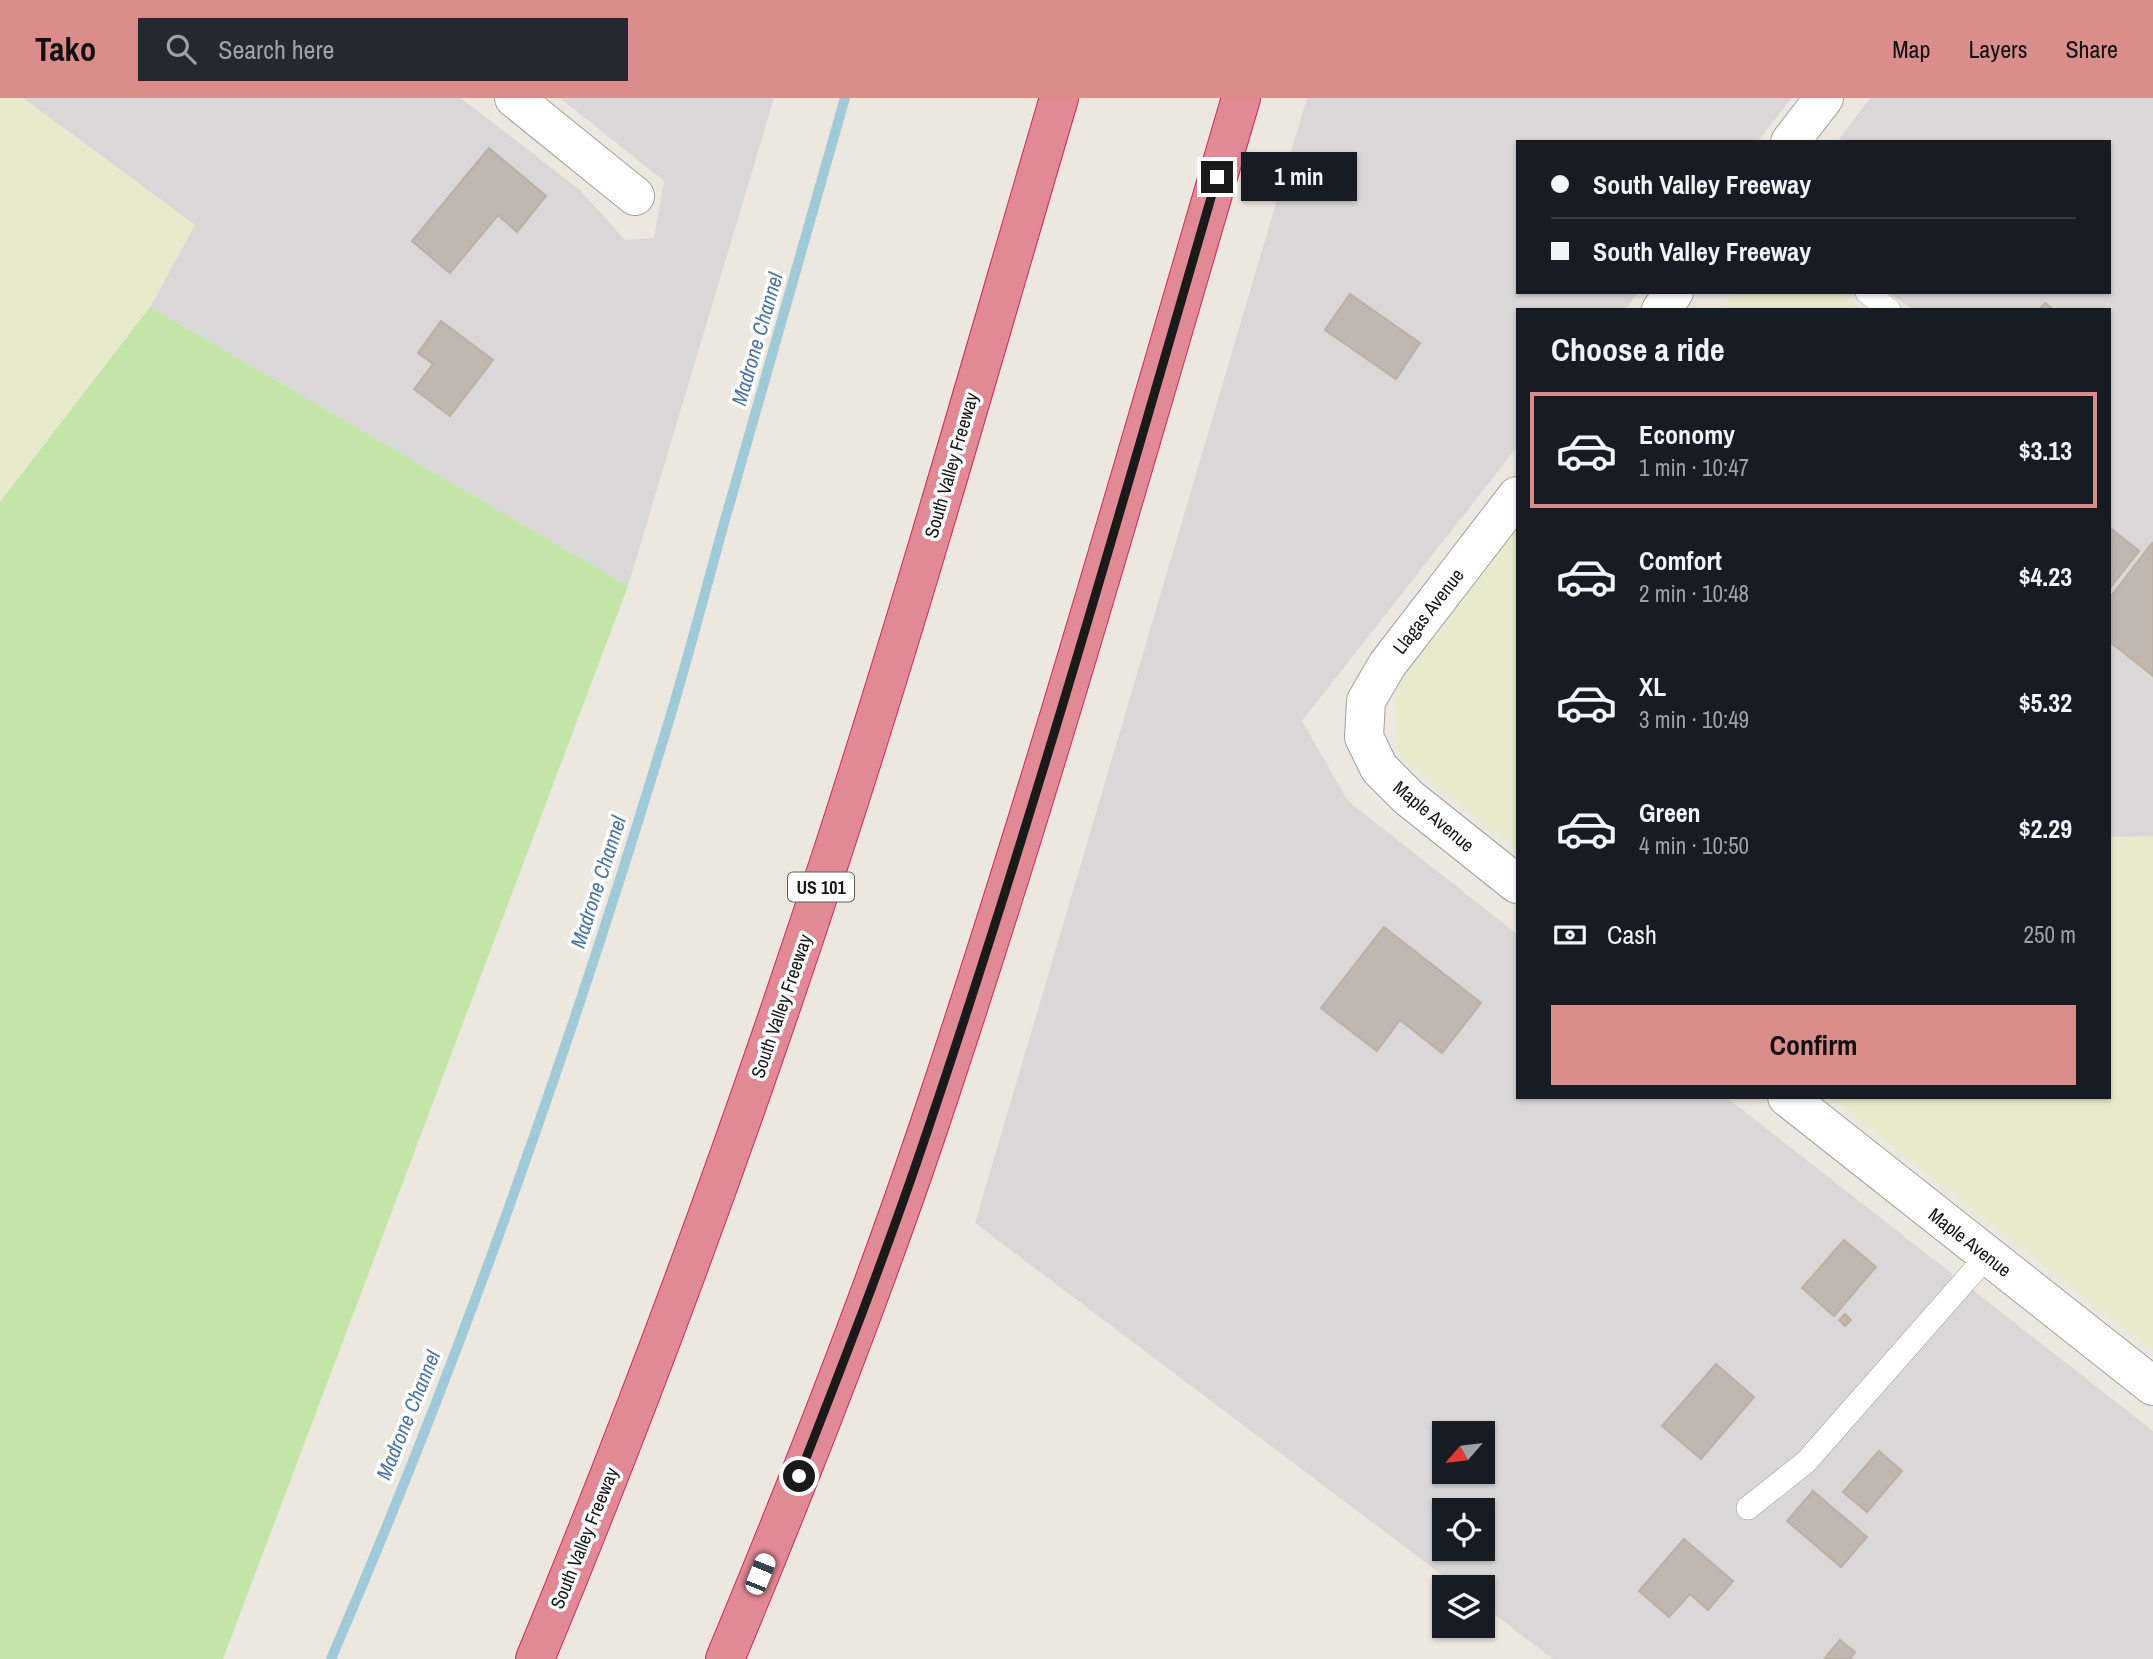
<!DOCTYPE html>
<meta charset="utf-8">
<style>
body{margin:0;font-family:"Archivo Narrow",sans-serif;background:#242831;color:#f1f3f6;height:100vh;display:flex;flex-direction:column;font-size:26px;white-space:nowrap}
*{box-sizing:border-box;margin:0}
p{font-size:23px;color:#9ea1a6}
.icon{flex:none;width:38px;height:38px;fill:none;stroke:currentColor;stroke-width:2;stroke-linecap:round;stroke-linejoin:round}
.map{position:relative;flex:1;overflow:hidden}
.drawer{position:absolute;left:1516px;top:210px;width:595px;height:791px;display:flex;flex-direction:column;background:#171b24;border-radius:0px;box-shadow:0 2px 5px #0004}
.drawer>*{flex:none}
.guide{position:absolute;left:1516px;top:42px;width:595px;height:154px;border-radius:0px;box-shadow:0 2px 5px #0004;display:grid;align-content:center;height:154px;padding:0 35px;background:#171b24}
.needle{width:46px;rotate:242deg}
.controls{position:absolute;left:1432px;top:1323px;display:grid;gap:14px}
.controls a{display:grid;place-items:center;width:63px;height:63px;border-radius:0px;background:#171b24;box-shadow:0 2px 5px #0004;font-size:35px}
.end{position:absolute;width:32px;height:32px;margin:-16px;border:9px solid #1a1a1a;background:#fff;box-shadow:0 0 0 4px #fff}
.from{border-radius:50%}
.bubble{position:absolute;height:49px;border-radius:0px;background:#171b24;box-shadow:0 2px 5px #0004;font-size:23px;font-weight:700;line-height:49px;text-align:center}
.car{position:absolute;width:21px;height:42px;margin:-21px -10px;border-radius:9px;box-shadow:0 0 5px 2px #0007;background:linear-gradient(#fff 24%,#345 0 40%,#fff 0 76%,#345 0 86%,#fff 0)}
.guide b{display:flex;align-items:center;gap:24px;height:66px;font-size:26px}
.guide b+b{border-top:2px solid #363941}
.guide i{width:18px;height:18px;background:#f1f3f6}
ul{padding:0;list-style:none}
li{display:flex;align-items:center;gap:21px;height:116px;margin:0 14px 10px;padding:0 21px;border:4px solid transparent;border-radius:0px}
li div{flex:1}
li b{display:block;font-size:26px}
li em{font-style:normal;font-weight:700}
li.current{border-color:#da8d8b}
li>.icon{width:63px;height:63px;stroke-width:1.5}
h2{padding:0 35px;font-size:32px;line-height:84px}
.pay{display:flex;align-items:center;gap:18px;height:77px;padding:0 35px;font-size:26px}
.pay p{margin-inline-start:auto}
.button{display:flex;gap:14px;margin-top:auto;padding:14px 35px}
.button a{flex:1;height:80px;border-radius:0px;background:#da8d8b;color:#111;font-size:28px;font-weight:700;line-height:80px;text-align:center}
header{display:flex;align-items:center;gap:42px;box-sizing:border-box;height:98px;padding:0 35px;background:#da8d8b;color:#111}
header strong{font-size:33px}
nav{display:flex;gap:38px;margin-inline-start:auto;font-size:24px}
.search{width:490px;height:63px;background:#242831;display:flex;align-items:center;gap:18px;box-sizing:border-box;padding:0 24px;border-radius:0px;color:#9ea1a6;font-size:26px}
.map>svg:first-child{display:block}
</style>
<header>
<strong>Tako</strong>
<div class="search"><svg class="icon" aria-label="search" viewBox="0 0 24 24"><circle cx="10" cy="10" r="6"/><path d="M15 15l6 6"/></svg>Search here</div>
<nav><a>Map</a><a>Layers</a><a>Share</a></nav>
</header>
<div class="map">
<svg width="2153" height="1561" viewBox="0 0 2153 1561">
<rect width="100%" height="100%" fill="#ece8e0"/>
<g fill="#d9d7d7" fill-rule="evenodd">
<path d="M23,0H461L580,92L625,142L654,140L664,83L560,0H774L628,488L150,209L195,127Z"/>
<path d="M1307,0H1792L1757,44H1517V194H1639L1625,212H1517V349L1302,623L1348,703L1517,836V999H1726L2153,1333V1561H1553L1482,1507V1489H1458L975,1125ZM1444,1335H1482V1374H1444ZM1444,1412H1482V1451H1444Z"/>
<path d="M1870,0H2153V738L2109,739V212H1913L1888,194H2109V44H1837Z"/>
</g>
<g fill="#e7ebcb">
<path d="M0,0H23L195,127L150,209L0,404Z"/>
<path d="M1735,194H1840L1861,212H1717Z"/>
<path d="M1517,428V751L1399,658L1393,580Z"/>
<path d="M2153,738V1253L1831,999H2109V739Z"/>
</g>
<path fill="#c3e5a7" d="M150,209L628,488L223,1561H0V404Z"/>
<g fill="none" stroke-linecap="round" stroke-linejoin="round">
<path stroke="#a1cad9" stroke-width="10" d="M331,1561C461,1260 570,950 665,636C686,568 704,498 723,429C763,286 803,143 845,0"/>
</g>
<g fill="#c0b8b0" stroke="#bdb0a3" stroke-width="2">
<path d="M489,50L546,98L517,134L498,117L450,175L412,143Z"/>
<path d="M1350,196L1420,245L1396,281L1325,232Z"/>
<path d="M2045,205L2054,212H2039Z"/>
<path d="M441,223L493,262L450,318L414,291L433,266L418,255Z"/>
<path d="M2109,429L2139,453L2109,491Z"/>
<path d="M2152,445L2153,446V578L2109,543V501Z"/>
<path d="M1384,829L1481,905L1442,955L1400,922L1377,953L1321,910Z"/>
<path d="M1844,1142L1876,1169L1834,1218L1802,1190Z"/>
<path d="M1845,1216L1851,1222L1845,1228L1839,1222Z"/>
<path d="M1716,1266L1754,1299L1701,1361L1662,1328Z"/>
<path d="M1879,1353L1902,1373L1867,1414L1843,1394Z"/>
<path d="M1813,1393L1867,1439L1841,1469L1787,1423Z"/>
<path d="M1684,1441L1733,1483L1708,1512L1690,1496L1669,1519L1639,1493Z"/>
<path d="M1840,1542L1855,1554L1850,1561H1824Z"/>
</g>
<g fill="none" stroke-linecap="round" stroke-linejoin="round">
<g stroke="#a1a1a1" stroke-width="24">
<g id="service">
<path d="M1867,194L1889,212"/>
<path d="M1748,1410L1806,1364L1987,1158"/>
</g>
</g>
<g stroke="#a1a1a1" stroke-width="40">
<g id="minor">
<path d="M514,0L635,98"/>
<path d="M1790,44L1824,0"/>
<path d="M1661,212L1674,194"/>
<path d="M1517,398L1387,567L1366,603L1364,639L1379,670L1409,700L1517,786"/>
<path d="M1787,999L2153,1288"/>
</g>
</g>
<g stroke="#cd2a5b" stroke-width="40">
<g id="motorway">
<path d="M535,1561C645,1296 744,1026 833,753C914,504 985,252 1059,0"/>
<path d="M725,1561C798,1386 868,1209 929,1028C1043,689 1140,344 1241,0"/>
</g>
</g>
<use href="#service" stroke="#fff" stroke-width="23"/>
<use href="#minor" stroke="#fff" stroke-width="38"/>
<use href="#motorway" stroke="#e28996" stroke-width="38"/>
</g>
<g fill="none" stroke-linecap="round" stroke-linejoin="round">
<path stroke="#1a1a1a" stroke-width="9" d="M799,1378C844,1263 889,1148 928,1031C1034,717 1125,397 1217,79"/>
</g>
<g text-anchor="middle" dominant-baseline="central" stroke-width="7" stroke-linejoin="round" paint-order="stroke">
<rect fill="#fff" stroke="#5f5f5f" stroke-width="2" x="788" y="774.5" width="66" height="29" rx="5"/>
<g font-size="18" font-weight="bold" fill="#1a1a1a">
<text x="821" y="789">US 101</text>
</g>
<g font-size="19" fill="#1a1a1a" stroke="#fff">
<text transform="translate(951 367) rotate(-74)">South Valley Freeway</text>
<text transform="translate(1428 513) rotate(-52)">Llagas Avenue</text>
<text transform="translate(1434 718) rotate(40)">Maple Avenue</text>
<text transform="translate(781 908) rotate(-71)">South Valley Freeway</text>
<text transform="translate(1970 1144) rotate(38)">Maple Avenue</text>
<text transform="translate(584 1440) rotate(-68)">South Valley Freeway</text>
</g>
<g font-size="21" font-style="italic" fill="#4c74a5" stroke="#fff">
<text transform="translate(757 241) rotate(-74)">Madrone Channel</text>
<text transform="translate(598 784) rotate(-72)">Madrone Channel</text>
<text transform="translate(408 1317) rotate(-68)">Madrone Channel</text>
</g>
</g>
</svg>
<div class="controls">
<a><svg class="needle" viewBox="-14 -14 28 28"><path d="M0-13l5 13h-10z" fill="#e53935"/><path d="M0 13l5-13h-10z" fill="#9ea1a6"/></svg></a>
<a><svg class="icon" aria-label="locate" viewBox="0 0 24 24"><circle cx="12" cy="12" r="6"/><path d="M12 2v4M12 18v4M2 12h4M18 12h4"/></svg></a>
<a><svg class="icon" aria-label="layers" viewBox="0 0 24 24"><path d="M12 4l9 5-9 5-9-5zM3 14l9 5 9-5"/></svg></a>
</div>
<i class="end from" style="left:799px;top:1378px"></i>
<i class="end" style="left:1217px;top:79px"></i>
<div class="bubble" style="left:1241px;top:54px;width:116px">1 min</div>
<i class="car" style="left:760px;top:1476px;rotate:22deg"></i>
<div class="guide">
<b><i class="from"></i>South Valley Freeway</b>
<b><i></i>South Valley Freeway</b>
</div>
<section class="drawer">
<h2>Choose a ride</h2>
<ul>
<li class="current"><svg class="icon" aria-label="car" viewBox="0 0 24 24"><path d="M5 17H2v-5l4-1 3-4h7l3 4 3 1v5h-3M9 17h6M6 11h13"/><circle cx="7" cy="17" r="2"/><circle cx="17" cy="17" r="2"/></svg><div><b>Economy</b><p>1 min · 10:47</p></div><em>$3.13</em></li>
<li><svg class="icon" aria-label="car" viewBox="0 0 24 24"><path d="M5 17H2v-5l4-1 3-4h7l3 4 3 1v5h-3M9 17h6M6 11h13"/><circle cx="7" cy="17" r="2"/><circle cx="17" cy="17" r="2"/></svg><div><b>Comfort</b><p>2 min · 10:48</p></div><em>$4.23</em></li>
<li><svg class="icon" aria-label="car" viewBox="0 0 24 24"><path d="M5 17H2v-5l4-1 3-4h7l3 4 3 1v5h-3M9 17h6M6 11h13"/><circle cx="7" cy="17" r="2"/><circle cx="17" cy="17" r="2"/></svg><div><b>XL</b><p>3 min · 10:49</p></div><em>$5.32</em></li>
<li><svg class="icon" aria-label="car" viewBox="0 0 24 24"><path d="M5 17H2v-5l4-1 3-4h7l3 4 3 1v5h-3M9 17h6M6 11h13"/><circle cx="7" cy="17" r="2"/><circle cx="17" cy="17" r="2"/></svg><div><b>Green</b><p>4 min · 10:50</p></div><em>$2.29</em></li>
</ul>
<div class="pay"><svg class="icon" aria-label="cash" viewBox="0 0 24 24"><path d="M3 7h18v10H3z"/><circle cx="12" cy="12" r="2"/></svg>Cash<p>250 m</p></div>
<div class="button"><a>Confirm</a></div>
</section>
</div>
